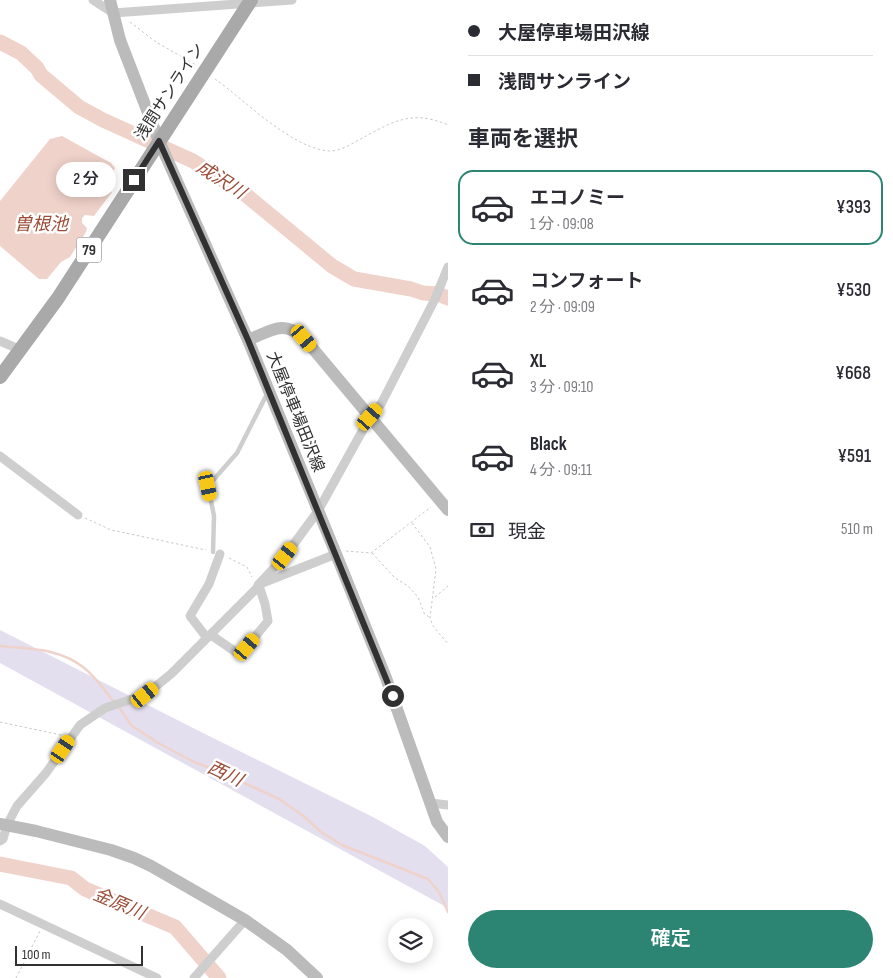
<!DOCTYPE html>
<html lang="ja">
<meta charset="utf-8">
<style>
body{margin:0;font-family:"Sofia Sans Condensed","Noto Sans JP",sans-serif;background:#f2f2f3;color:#2b2b33;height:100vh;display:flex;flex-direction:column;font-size:19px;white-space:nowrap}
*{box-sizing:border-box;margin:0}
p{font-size:16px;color:#7c7c81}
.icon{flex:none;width:28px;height:28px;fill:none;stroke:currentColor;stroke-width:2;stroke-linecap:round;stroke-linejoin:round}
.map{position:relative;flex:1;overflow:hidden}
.side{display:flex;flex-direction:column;background:#fff;width:445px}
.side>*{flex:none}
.guide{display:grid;align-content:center;height:110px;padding:0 20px;background:#fff}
.buttons{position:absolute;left:388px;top:918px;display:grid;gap:10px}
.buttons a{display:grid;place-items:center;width:45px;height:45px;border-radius:50%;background:#fff;box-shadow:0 2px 12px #0003;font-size:25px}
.scale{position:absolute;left:15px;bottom:12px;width:128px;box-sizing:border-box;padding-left:5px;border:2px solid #313131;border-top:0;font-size:14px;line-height:18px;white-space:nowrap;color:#313131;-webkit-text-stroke:4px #fff;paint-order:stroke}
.end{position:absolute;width:22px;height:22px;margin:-11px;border:6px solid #313131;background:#fff;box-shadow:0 0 0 2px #fff}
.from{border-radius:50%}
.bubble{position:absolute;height:35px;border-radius:18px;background:#fff;box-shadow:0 2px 12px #0003;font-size:16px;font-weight:600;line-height:35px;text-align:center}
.car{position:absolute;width:15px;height:30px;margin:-15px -8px;border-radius:6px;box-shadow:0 0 4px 1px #0007;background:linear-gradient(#f5c518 24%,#345 0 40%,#f5c518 0 76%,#345 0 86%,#f5c518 0)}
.guide b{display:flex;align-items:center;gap:18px;height:48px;font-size:19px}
.guide b+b{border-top:1px solid #e1e1e2}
.guide i{width:12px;height:12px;background:#2b2b33}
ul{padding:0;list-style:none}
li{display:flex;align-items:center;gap:15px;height:75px;margin:0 10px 8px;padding:0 10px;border:2px solid transparent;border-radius:15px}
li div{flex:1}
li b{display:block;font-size:19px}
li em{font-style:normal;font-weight:600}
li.selected{border-color:#2b8572}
li>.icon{width:45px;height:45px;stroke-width:1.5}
h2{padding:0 20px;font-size:22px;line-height:60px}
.pay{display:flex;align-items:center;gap:12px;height:55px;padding:0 20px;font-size:19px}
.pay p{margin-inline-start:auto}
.cta{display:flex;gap:10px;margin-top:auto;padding:10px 20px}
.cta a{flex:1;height:58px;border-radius:30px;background:#2b8572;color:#fff;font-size:20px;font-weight:600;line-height:58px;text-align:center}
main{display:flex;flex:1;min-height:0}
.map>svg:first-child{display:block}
</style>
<main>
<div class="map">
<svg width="448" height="978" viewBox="0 0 448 978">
<rect width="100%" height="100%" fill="#fff"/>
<path fill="#e3dfef" d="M0,630L197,730L373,817L425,846L448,867V908L0,663Z"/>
<path fill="#efd2ca" d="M62,136L111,163L115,168L104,186L112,192L94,216L85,215L82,218V223L87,228L86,232L70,257L61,262L47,279H39L0,246V201L50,139Z"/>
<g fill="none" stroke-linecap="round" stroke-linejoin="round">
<g stroke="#efd2ca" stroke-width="2.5">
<path d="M0,646C29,649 59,648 83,667C95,676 105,691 114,702"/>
<path d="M118,706L132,726L160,744L194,762L216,770L279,799L305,817L321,832L342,845L428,879L439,892L448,912"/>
</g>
<g stroke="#efd2ca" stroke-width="15">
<path d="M0,42L21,53L37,68L41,75L79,107L103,120L193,161L246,195L332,266L354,279L411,289L423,293L438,294L448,298"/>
<path d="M0,864L71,878L85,889L175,927L219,978"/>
</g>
<g stroke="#c8c8c8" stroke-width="1" stroke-dasharray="2.5 2.5" stroke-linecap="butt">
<path d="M130,22L156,42L196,65"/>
<path d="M215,79C246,101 292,149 330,151C339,151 348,146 355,142C389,124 409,108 448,125"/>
<path d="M85,518L111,530L206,550"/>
<path d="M412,523L430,547L436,569L430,618L433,626L448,644"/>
<path d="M346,551L371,553L431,507"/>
<path d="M372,553L395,578L408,586L418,597L424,613L430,618"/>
<path d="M229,558L247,567L252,577"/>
<path d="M435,597L448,586"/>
<path d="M0,722L61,735"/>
<path d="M16,978L40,931"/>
</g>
<path stroke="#cecece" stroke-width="4.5" d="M213,552L214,516L208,486L237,453L267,394"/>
<g stroke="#cecece" stroke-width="9">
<path d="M93,0L113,13L292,0"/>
<path d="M0,341L21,350"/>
<path d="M0,456L78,515"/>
<path d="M260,584L336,554"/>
<path d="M258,585L285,556L318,511L370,417L381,404L435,299L448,267"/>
<path d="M211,635L240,655L268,621L265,604L259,586"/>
<path d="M207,638L190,616L209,584L220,554"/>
<path d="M431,803L448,805"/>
<path d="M0,841L3,839L7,825L17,806L46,773L80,725L105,708L145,695L171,674L259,586"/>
<path d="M0,904L157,978"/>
<path d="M194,978L245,920"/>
</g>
<g stroke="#bbb" stroke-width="12">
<path d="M110,0L120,40L159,141L248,340L336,554L386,678L437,822L448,837"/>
<path d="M248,340C271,331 283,319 304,338L448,510"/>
<path d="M0,824L36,831L111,850L134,858L151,866L245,920L287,950L317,978"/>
</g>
<path stroke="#a9a9a9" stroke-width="14" d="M0,377L58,298L251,0"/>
</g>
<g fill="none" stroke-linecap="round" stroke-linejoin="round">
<path stroke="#313131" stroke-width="6" d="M134,180L159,141L248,340L393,696"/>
</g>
<g text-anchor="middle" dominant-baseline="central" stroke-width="5" stroke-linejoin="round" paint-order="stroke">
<rect fill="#fff" stroke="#6f6f6f" stroke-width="1" x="76.5" y="237.5" width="25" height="25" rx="4"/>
<g font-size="15" font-weight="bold" fill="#313131">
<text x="89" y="250">79</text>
</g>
<g font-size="16" fill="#313131" stroke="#fff">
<text transform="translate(170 92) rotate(-57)">浅間サンライン</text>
<text transform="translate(295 412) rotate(68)">大屋停車場田沢線</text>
</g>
<g font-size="18" font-style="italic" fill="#9b4d38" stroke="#fff">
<text transform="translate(221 180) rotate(33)">成沢川</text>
<text x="41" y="224">曽根池</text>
<text transform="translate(225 774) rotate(25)">西川</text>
<text transform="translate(119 904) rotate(23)">金原川</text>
</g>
</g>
</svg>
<div class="buttons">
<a><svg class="icon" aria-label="layers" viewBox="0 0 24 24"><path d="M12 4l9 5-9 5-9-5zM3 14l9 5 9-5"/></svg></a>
</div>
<div class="scale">100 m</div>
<i class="end from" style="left:393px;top:696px"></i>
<i class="end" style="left:134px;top:180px"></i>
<div class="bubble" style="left:56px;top:162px;width:60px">2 分</div>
<i class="car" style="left:304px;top:338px;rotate:140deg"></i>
<i class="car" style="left:370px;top:417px;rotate:41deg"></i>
<i class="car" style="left:208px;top:486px;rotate:168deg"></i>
<i class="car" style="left:285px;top:556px;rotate:37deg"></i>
<i class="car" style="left:247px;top:647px;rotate:40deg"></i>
<i class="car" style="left:145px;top:695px;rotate:51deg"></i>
<i class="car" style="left:63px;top:749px;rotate:34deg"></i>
</div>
<section class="side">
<div class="guide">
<b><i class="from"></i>大屋停車場田沢線</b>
<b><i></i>浅間サンライン</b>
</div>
<h2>車両を選択</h2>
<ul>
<li class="selected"><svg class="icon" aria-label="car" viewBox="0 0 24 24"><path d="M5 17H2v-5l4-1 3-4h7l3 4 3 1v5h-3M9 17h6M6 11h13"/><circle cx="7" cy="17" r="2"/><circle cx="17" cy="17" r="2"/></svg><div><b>エコノミー</b><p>1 分 · 09:08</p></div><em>¥393</em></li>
<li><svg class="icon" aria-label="car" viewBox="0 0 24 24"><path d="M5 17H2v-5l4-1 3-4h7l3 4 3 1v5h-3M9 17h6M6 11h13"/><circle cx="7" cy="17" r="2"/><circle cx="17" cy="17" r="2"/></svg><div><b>コンフォート</b><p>2 分 · 09:09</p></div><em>¥530</em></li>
<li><svg class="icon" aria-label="car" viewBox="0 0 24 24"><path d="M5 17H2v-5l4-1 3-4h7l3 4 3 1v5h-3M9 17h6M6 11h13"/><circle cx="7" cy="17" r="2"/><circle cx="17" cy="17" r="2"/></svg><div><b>XL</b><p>3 分 · 09:10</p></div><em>¥668</em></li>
<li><svg class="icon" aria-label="car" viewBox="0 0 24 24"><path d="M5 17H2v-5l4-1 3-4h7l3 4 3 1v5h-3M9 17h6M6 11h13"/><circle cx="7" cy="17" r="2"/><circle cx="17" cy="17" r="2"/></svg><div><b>Black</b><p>4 分 · 09:11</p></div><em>¥591</em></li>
</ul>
<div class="pay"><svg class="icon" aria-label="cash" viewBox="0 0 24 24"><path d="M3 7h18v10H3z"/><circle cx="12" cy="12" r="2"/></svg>現金<p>510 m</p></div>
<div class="cta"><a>確定</a></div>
</section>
</main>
